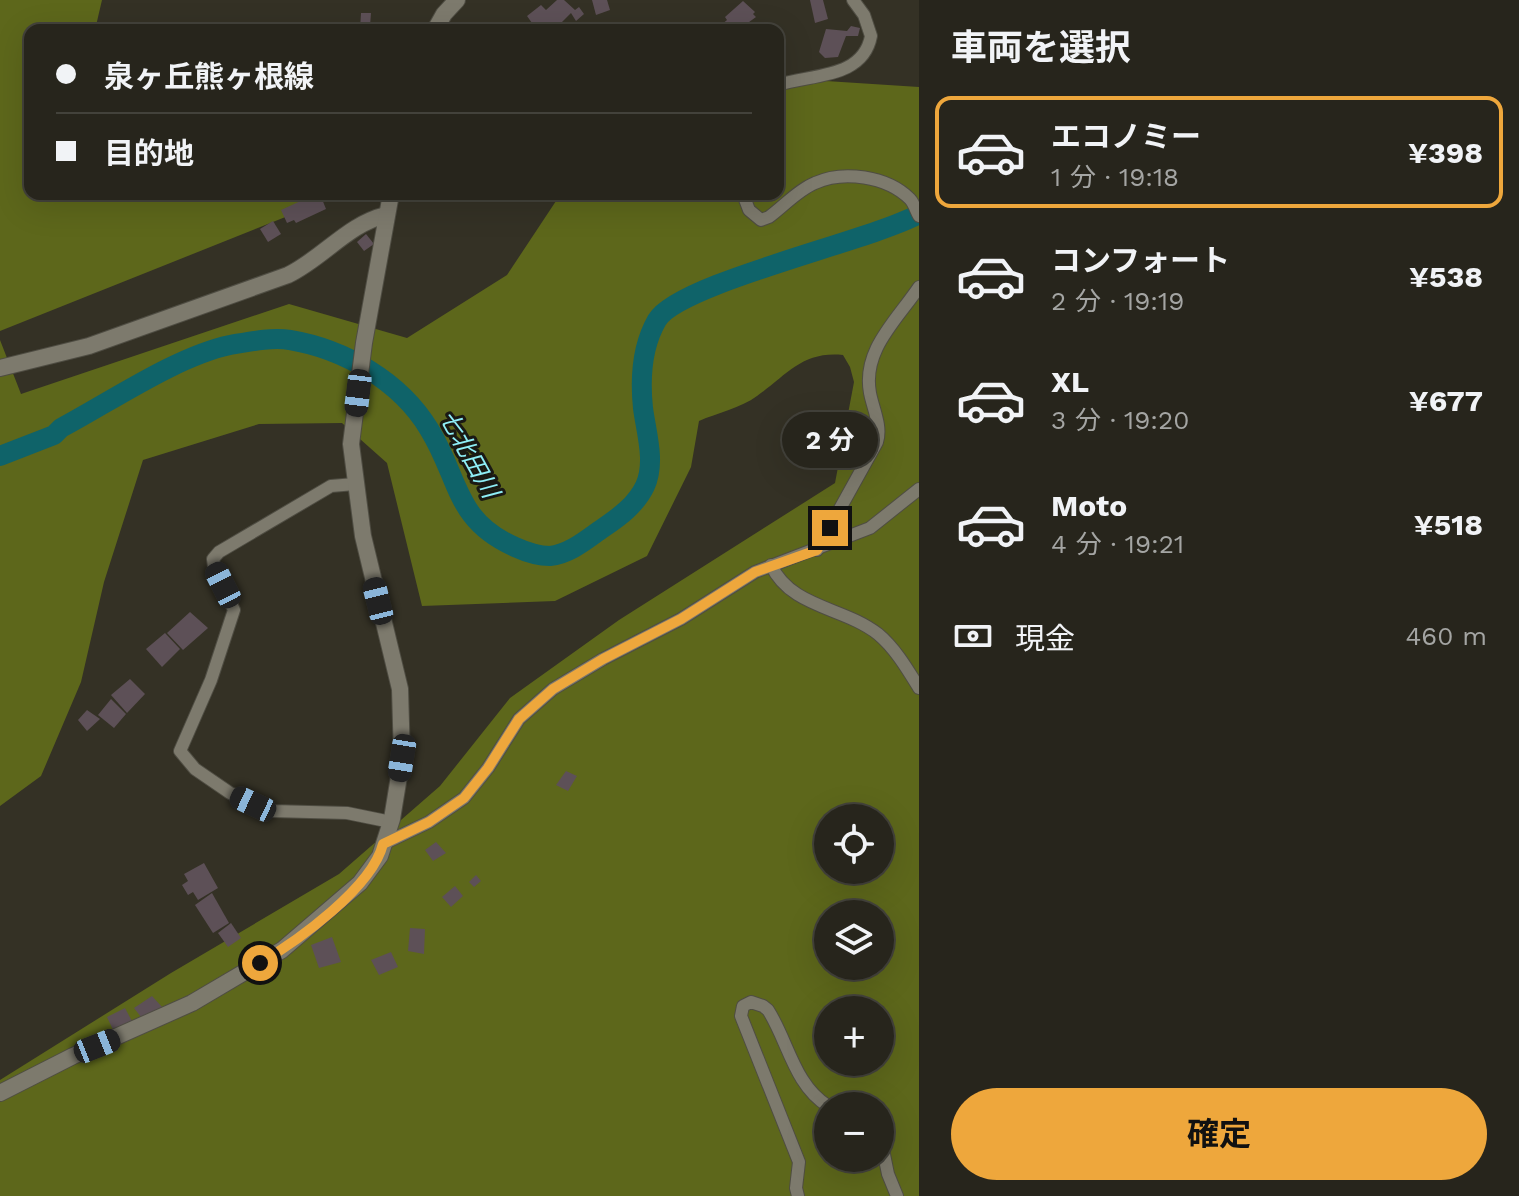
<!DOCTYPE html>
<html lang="ja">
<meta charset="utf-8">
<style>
body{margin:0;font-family:"Work Sans","Noto Sans JP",sans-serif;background:#333129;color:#f1f3f6;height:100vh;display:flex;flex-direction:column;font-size:30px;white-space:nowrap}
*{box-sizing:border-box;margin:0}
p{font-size:26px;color:#a4a5a3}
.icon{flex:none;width:44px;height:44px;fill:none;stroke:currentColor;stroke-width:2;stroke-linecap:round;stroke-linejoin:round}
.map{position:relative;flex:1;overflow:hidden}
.panel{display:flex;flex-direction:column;background:#27251c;width:600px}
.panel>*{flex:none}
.top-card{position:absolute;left:24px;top:24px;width:760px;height:176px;border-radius:16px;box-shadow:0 8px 32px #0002,0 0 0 2px #43423b;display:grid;align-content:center;height:176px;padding:0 32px;background:#27251c}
.tools{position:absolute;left:814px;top:804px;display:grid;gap:16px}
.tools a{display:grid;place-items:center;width:80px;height:80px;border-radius:50%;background:#27251c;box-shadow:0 8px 32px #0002,0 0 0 2px #43423b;font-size:40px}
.end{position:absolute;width:36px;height:36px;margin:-18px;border:10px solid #eea73c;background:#111;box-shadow:0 0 0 4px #111}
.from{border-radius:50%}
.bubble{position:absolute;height:56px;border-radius:28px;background:#27251c;box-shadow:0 8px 32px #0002,0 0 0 2px #43423b;font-size:26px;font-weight:700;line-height:56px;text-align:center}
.car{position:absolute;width:24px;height:48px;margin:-24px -12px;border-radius:10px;box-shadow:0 0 6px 2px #0007;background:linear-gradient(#222 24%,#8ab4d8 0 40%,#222 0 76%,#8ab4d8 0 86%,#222 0)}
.top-card b{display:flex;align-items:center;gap:28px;height:76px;font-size:30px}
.top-card b+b{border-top:2px solid #43423b}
.top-card i{width:20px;height:20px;background:#f1f3f6}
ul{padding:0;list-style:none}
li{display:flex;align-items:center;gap:24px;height:112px;margin:0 16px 12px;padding:0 16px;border:4px solid transparent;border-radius:16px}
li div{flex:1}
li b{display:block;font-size:30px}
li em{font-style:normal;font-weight:700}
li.on{border-color:#eea73c}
li>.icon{width:72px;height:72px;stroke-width:1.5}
h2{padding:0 32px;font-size:36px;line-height:96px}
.pay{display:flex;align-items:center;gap:20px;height:88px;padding:0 32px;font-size:30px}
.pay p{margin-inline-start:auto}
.action{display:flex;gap:16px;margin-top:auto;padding:16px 32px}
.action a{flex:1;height:92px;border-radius:48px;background:#eea73c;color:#111;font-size:32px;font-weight:700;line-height:92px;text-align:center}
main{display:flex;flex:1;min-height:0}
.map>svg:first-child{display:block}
</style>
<main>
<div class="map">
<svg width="919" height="1196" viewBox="0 0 919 1196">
<rect width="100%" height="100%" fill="#343125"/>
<g fill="#5d671b" fill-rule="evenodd">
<path d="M0,0H102L95,30H30V194H316L308,208L0,331Z"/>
<path d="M795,79L919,87V1196H0V1080L171,973L339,874L440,786L510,698L619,620L835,483L854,382L850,367L843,355C802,351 787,375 757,396C741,408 717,413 699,421L691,467L647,556L555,601L422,606L387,463L342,423L259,424L143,460L104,582L81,682L41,776L0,806V340L21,394L289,304L407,338L507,275L556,201L578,194H778V93ZM828,818H880V870H828ZM828,914H880V966H828ZM828,1010H880V1062H828ZM828,1106H880V1158H828Z"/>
</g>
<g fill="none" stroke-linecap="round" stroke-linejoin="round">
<path stroke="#0f6369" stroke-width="20" d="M0,456L54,435L61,428C110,402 177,356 230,345C248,342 271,337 290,340C344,349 400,381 429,429C460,479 454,520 515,547C526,552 537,556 550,556C570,554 587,539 603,528C619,517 636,505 645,486C656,462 646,432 643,408C640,379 642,346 657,320C679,283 870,241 919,214"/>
</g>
<g fill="#5d5057">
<path d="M557,0H564L575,10L579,7L584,14L576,21L571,13L554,30H537L527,16L541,5L546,10Z"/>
<path d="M592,0H607L610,10L596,15Z"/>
<path d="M810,0H823L828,19L815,23Z"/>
<path d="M743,1L755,12L753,14L756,17L738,30H724L721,25L727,20L725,17Z"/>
<path d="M361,13H371L370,26L378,27V30H360Z"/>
<path d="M851,26L860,28L858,36H846L838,57L825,58L819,52L826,29L847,31Z"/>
<path d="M316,194H320L326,209L296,223L294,220L287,223L281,210Z"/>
<path d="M273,221L281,234L268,242L260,229Z"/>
<path d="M366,234L374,244L364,251L357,242Z"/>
<path d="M190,612L208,628L183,650L167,633Z"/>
<path d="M165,633L180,649L162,667L146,649Z"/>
<path d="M130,679L145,694L127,713L111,695Z"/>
<path d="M111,699L126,714L114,728L98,715Z"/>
<path d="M87,710L100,719L87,731L78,720Z"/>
<path d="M566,771L577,776L568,791L556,785Z"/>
<path d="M436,842L446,853L433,861L425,850Z"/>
<path d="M204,863L218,888L198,900L193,892L188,895L182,885L188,881L184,874Z"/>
<path d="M476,875L481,881L474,887L469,882Z"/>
<path d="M455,886L463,896L451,907L442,897Z"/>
<path d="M212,893L229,923L213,933L195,905Z"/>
<path d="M231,923L241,938L228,947L218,933Z"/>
<path d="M410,928L425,929L424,954L408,951Z"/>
<path d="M332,937L341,962L319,968L311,945Z"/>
<path d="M391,952L398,967L379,975L371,960Z"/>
<path d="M152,996L163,1008L141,1017L134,1008Z"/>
<path d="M125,1008L134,1025L114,1032L107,1017Z"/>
</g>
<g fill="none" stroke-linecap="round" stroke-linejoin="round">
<g stroke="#4f4d43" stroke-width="14">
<g id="street">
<path d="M778,85C811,74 863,79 871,36L864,15L853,0"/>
<path d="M743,194L749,210L761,220L769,217C784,206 798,190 815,183C843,170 887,176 910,199C914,203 916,211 919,216"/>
<path d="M355,484L331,486L219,552L213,559L214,567L234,610L211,680L180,751L195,769L230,793L272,811L347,813L391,822"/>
<path d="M817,550L877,442C882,426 873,409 870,393C862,350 897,320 919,287"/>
<path d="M771,565C791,608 844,607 878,634C895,648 908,670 919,688"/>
<path d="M383,844L429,822L464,798L488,768L519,719L553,689L603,659L681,619L755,572L870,528L919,489"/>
<path d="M880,1135L888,1174L897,1196"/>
<path d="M798,1196L796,1188L799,1162L741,1016L743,1006L751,1002L763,1006L768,1010C788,1041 794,1085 828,1106"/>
</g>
</g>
<g stroke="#4f4d43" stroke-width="18">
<g id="secondary">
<path d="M435,30L444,14L457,0"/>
<path d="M0,368L89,346L288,275C323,258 348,224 386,215"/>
<path d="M0,1093L73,1056L192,1003L282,950L360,883L380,856L392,819L402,758L400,689L363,536L351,444L364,343L391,194"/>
</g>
</g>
<use href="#street" stroke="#7d7a6d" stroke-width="12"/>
<use href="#secondary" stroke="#7d7a6d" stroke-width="16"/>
</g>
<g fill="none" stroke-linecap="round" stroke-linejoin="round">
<path stroke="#eea73c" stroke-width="10" d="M260,963C297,941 372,888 383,844L429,822L464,798L488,768L519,719L553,689L603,659L681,619L755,572L817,550L830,528"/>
</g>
<g text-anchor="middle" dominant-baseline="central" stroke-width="6" stroke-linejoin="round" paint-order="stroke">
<g font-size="24" font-style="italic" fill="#8feff7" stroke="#1a1914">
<text transform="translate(469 454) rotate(61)">七北田川</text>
</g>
</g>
</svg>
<div class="tools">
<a><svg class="icon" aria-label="locate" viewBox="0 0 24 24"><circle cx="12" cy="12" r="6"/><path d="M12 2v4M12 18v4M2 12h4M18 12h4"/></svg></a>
<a><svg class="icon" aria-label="layers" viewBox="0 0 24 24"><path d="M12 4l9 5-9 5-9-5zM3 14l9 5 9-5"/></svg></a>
<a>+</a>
<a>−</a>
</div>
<i class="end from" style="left:260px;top:963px"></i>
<i class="end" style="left:830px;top:528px"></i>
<div class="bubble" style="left:782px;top:412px;width:96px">2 分</div>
<i class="car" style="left:358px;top:393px;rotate:187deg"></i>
<i class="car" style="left:223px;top:585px;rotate:333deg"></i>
<i class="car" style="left:378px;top:601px;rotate:346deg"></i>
<i class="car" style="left:402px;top:758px;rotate:189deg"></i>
<i class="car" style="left:253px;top:804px;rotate:295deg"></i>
<i class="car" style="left:97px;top:1046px;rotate:68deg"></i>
<div class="top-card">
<b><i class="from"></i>泉ヶ丘熊ヶ根線</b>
<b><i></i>目的地</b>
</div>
</div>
<section class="panel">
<h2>車両を選択</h2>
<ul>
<li class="on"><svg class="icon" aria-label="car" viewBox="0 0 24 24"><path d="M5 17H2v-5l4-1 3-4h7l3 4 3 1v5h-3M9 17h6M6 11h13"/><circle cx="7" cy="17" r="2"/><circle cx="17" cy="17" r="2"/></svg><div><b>エコノミー</b><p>1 分 · 19:18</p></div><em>¥398</em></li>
<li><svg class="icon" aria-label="car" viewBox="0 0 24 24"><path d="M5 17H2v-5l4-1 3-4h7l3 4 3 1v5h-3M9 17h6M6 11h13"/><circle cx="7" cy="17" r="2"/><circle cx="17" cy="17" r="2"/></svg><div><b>コンフォート</b><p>2 分 · 19:19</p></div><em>¥538</em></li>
<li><svg class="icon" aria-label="car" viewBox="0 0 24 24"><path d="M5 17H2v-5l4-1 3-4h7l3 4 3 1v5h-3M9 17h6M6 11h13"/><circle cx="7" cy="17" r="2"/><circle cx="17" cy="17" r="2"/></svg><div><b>XL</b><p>3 分 · 19:20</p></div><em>¥677</em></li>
<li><svg class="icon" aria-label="car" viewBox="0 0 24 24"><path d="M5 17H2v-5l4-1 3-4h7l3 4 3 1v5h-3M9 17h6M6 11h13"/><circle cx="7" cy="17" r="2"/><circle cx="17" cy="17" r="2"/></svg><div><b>Moto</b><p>4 分 · 19:21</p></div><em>¥518</em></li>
</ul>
<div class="pay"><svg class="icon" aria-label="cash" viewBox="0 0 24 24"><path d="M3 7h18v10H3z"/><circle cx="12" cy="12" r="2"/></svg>現金<p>460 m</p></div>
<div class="action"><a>確定</a></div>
</section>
</main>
